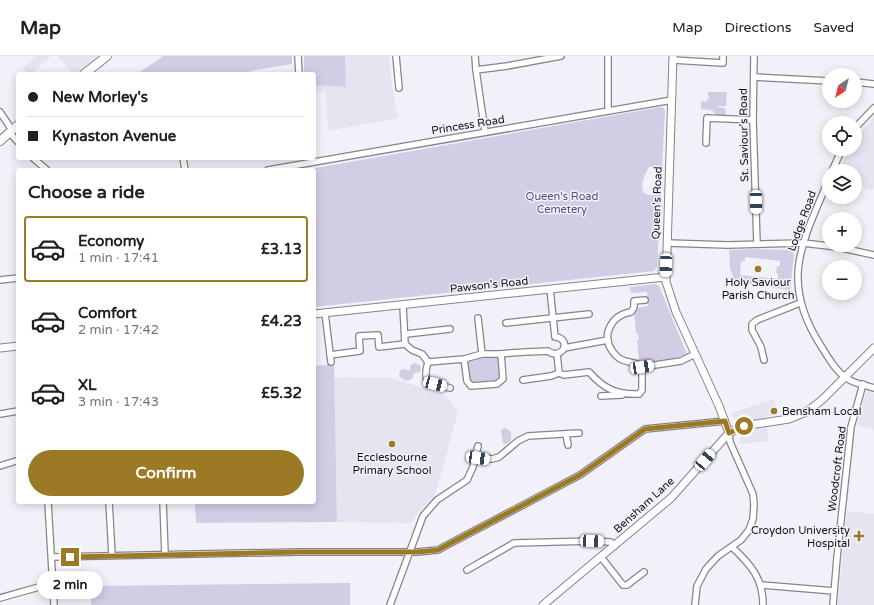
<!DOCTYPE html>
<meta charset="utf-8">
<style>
body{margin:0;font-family:"Varela Round",sans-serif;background:#f6f6f6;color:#202124;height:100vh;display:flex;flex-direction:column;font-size:15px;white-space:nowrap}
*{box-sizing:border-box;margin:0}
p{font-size:13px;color:#757577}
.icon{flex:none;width:22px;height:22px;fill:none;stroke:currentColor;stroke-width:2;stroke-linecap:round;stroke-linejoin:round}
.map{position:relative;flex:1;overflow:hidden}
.sheet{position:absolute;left:16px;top:112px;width:300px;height:336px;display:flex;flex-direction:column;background:#fff;border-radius:4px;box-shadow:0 2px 10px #0003}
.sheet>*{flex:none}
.top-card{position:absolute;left:16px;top:16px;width:300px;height:88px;border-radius:4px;box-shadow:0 2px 10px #0003;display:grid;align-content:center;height:88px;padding:0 12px;background:#fff}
.needle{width:26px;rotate:215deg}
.buttons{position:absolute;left:822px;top:12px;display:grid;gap:8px}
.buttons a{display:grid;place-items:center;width:40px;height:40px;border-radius:50%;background:#fff;box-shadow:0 2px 10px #0003;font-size:20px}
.end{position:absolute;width:18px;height:18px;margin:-9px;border:5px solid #9c7924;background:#fff;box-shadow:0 0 0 2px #fff}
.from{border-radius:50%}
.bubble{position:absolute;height:28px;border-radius:14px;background:#fff;box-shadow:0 2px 10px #0003;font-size:13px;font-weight:700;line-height:28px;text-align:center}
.car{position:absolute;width:12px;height:24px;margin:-12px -6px;border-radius:5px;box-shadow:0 0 3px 1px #0007;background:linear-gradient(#fff 24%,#345 0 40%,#fff 0 76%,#345 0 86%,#fff 0)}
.top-card b{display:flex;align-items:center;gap:14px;height:38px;font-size:15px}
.top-card b+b{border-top:1px solid #e0e0e0}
.top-card i{width:10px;height:10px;background:#202124}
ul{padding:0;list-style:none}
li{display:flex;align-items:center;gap:12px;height:66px;margin:0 8px 6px;padding:0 4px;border:2px solid transparent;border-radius:4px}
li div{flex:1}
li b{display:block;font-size:15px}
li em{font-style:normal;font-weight:700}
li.on{border-color:#9c7924}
li>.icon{width:36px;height:36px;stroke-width:1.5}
h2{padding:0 12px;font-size:18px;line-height:48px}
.action{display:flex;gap:8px;margin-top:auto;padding:8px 12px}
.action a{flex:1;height:46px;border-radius:24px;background:#9c7924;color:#fff;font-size:16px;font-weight:700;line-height:46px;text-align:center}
header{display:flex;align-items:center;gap:24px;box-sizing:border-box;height:56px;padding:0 20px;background:#fff;border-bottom:1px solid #e0e0e0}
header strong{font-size:19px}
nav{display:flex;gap:22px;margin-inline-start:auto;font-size:14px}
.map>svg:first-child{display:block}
</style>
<header>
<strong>Map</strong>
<nav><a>Map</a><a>Directions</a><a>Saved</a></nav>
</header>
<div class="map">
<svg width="874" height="549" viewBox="0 0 874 549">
<rect width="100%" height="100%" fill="#f2f1f9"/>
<g fill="#e7e4f2">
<path d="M36,0H51L31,18H28L23,12Z"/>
<path d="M58,0H98L75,18H72Z"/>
<path d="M345,0H389L392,30L398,62L328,75L325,35H314V29L346,31Z"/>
<path d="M874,61V133L872,135L855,128V115H838L849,93H855V83Z"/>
<path d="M340,321L392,322L447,340L458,356L435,440L419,455L411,467L337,466L334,323Z"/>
<path d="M866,335L874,337V374L857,369Z"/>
<path d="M774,343L777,359L765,361L769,385L740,388V379L736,366L731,357Z"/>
<path d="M847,455L874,458V549H838Z"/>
<path d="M86,513L87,529L59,530V514Z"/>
</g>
<g fill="#d2cde5" fill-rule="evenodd">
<path d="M163,0H292V8L250,15V18H137Z"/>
<path d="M304,0H345L346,31L314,29V18H304Z"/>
<path d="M707,36H727L726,50H717V51L725,52L726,59H716L712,54L701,53V45L705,46L709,42Z"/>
<path d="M661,51L664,52L665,55L662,111H649C644,119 635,140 652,139C656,139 658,139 661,136L657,211L654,215L314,251V114H304Z"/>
<path d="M757,193L792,194L794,199L790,234L735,226L730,212L729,194ZM745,201L780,205V210H777L776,217H778V223L740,219L741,205H745Z"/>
<path d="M655,228L659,230L687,298L673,303L646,307L639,305L637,284H639L638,278L636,277L634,256L637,252L648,250L647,236L631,237L630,231Z"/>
<path d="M484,300L497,302L499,304L501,323L493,326V324L477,326L473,329L469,325L467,307L470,305L481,301L482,302Z"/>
<path d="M414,307L420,309L421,314L419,316L414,317L412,323L406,325L400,321L399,317L401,314L404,313L410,315V310Z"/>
<path d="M334,308L337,466L196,467L195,446H314V310Z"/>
<path d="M504,372C511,373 513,380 510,386L505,388L503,387L501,375Z"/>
<path d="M350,527V549H91V530Z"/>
</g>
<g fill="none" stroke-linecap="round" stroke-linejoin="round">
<g stroke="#85848b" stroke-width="8">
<g id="minor">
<path d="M298,0L299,18"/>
<path d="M396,0L399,32"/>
<path d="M475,0L476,14L485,76"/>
<path d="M608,0V54"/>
<path d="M754,0L753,64L757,188"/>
<path d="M673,4L723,7V0"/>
<path d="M476,14L507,10L561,0"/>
<path d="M754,21L829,25"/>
<path d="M855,26L874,28"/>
<path d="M0,56L12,74"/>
<path d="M855,72L874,52"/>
<path d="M9,76L18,86"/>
<path d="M706,87L707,62L753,64"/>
<path d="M33,102L47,114"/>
<path d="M183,102L185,114"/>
<path d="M268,114L672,44"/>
<path d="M832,115L842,93"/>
<path d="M829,123C802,187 779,225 821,290C828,301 836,316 848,323C855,328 866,329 874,332"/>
<path d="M667,187L728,189L803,187L837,191L874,199"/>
<path d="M0,224L18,222"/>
<path d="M403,250L405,288L412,294L422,298L428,306L464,303L482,298H501L503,323L497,328L471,330L467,325L464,303"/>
<path d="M325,257L331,306"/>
<path d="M478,262L482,298"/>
<path d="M506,267L589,258"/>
<path d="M406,278L450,273"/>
<path d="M564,292L608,284"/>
<path d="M501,298C516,296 532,296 548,295C553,299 558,299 563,294C567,287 562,281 555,281L550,233"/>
<path d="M557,298L559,317"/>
<path d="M330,299L360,295L359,280L378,279L379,291L405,288"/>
<path d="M764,304L761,291L752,274V268L757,264L800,247"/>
<path d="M428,306C421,330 431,327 450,332"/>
<path d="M642,311C634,303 623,310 613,296C600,279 612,259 631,256L634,251V245L645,244"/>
<path d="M642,311L681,305L695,298"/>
<path d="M523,324L551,320L559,317L564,319L589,316C604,333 617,339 639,338L642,334V311"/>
<path d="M601,340L622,339"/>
<path d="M0,358L18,355"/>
<path d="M566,378L568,389"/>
<path d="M476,401L492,403L499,401L518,385L528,380L579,377"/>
<path d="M0,410L16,405"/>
<path d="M48,446L54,549"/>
<path d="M109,446L112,499"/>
<path d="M163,446L165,498"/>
<path d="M732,491C751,509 763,522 763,549"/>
<path d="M52,501L299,496H417L438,494L449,488L580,419L645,373L725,365"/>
<path d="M601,501L623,529H627L644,516"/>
<path d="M467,514L514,487L592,485L611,486L615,490"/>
<path d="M761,529L834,535"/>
<path d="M0,542L39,531H53"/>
<path d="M390,549L423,460L437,444L467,424L473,411L478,390"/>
<path d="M695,549L697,530L706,513L718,500L741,484L749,474L753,463L754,449L753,438L730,386L729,377"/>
<path d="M833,549L837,502L851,371L863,328"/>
</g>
</g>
<g stroke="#85848b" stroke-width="9">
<g id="tertiary">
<path d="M673,0L666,226L676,256L719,350L729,377"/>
<path d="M314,258L665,221"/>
<path d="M0,292L18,290"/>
<path d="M543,549L671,442L729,377L743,370L789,363L808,355L823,343L874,292"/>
</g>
</g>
<g stroke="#85848b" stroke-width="10">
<g id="primary">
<path d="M84,18L107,0"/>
<path d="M0,85L18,69"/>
</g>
</g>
<use href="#minor" stroke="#fff" stroke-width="5.5"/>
<use href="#tertiary" stroke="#fff" stroke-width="7"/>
<use href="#primary" stroke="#fff" stroke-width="8"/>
</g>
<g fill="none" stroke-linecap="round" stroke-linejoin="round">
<path stroke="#9c7924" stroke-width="5" d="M70,501L299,496H417L438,494L449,488L580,419L645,373L725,365L729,377L744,370"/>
</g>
<g fill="#9c7924" stroke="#f2f1f9" stroke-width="1.5">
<circle cx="758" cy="213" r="4"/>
<circle cx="774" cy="355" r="4"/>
<circle cx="392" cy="388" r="4"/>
<path d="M857 474h4v4h4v4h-4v4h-4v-4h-4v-4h4z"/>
</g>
<g text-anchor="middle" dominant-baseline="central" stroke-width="3" stroke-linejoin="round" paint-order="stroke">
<g font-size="11" fill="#111113" stroke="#f2f1f9">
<text transform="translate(468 69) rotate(-9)">Princess Road</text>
<text transform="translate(744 79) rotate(-91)">St. Saviour's Road</text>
<text transform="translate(657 147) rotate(-88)">Queen's Road</text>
<text transform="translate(802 165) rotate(-70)">Lodge Road</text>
<text transform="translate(489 229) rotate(-6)">Pawson's Road</text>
<text transform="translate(837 413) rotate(-83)">Woodcroft Road</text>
<text transform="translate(644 449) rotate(-42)">Bensham Lane</text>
</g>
<g font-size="11" fill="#594d7c" stroke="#f2f1f9">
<text x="562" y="140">Queen's Road<tspan x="562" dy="13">Cemetery</tspan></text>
</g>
<g font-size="11" fill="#111113" stroke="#f2f1f9">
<text x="758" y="226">Holy Saviour<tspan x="758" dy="13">Parish Church</tspan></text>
<text x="782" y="355" text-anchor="start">Bensham Local</text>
<text x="392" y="401">Ecclesbourne<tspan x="392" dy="13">Primary School</tspan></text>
<text x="850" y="474" text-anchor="end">Croydon University<tspan x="850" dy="13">Hospital</tspan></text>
</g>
</g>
</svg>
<div class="buttons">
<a><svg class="needle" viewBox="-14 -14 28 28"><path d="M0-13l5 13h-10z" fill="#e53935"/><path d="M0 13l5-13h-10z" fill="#757577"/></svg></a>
<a><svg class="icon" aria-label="locate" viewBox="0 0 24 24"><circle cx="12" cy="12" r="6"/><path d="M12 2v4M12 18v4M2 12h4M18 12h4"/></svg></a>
<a><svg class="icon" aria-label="layers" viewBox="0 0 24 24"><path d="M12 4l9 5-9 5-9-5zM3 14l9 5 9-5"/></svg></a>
<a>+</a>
<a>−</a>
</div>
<i class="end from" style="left:744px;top:370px"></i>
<i class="end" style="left:70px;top:501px"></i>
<div class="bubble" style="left:37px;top:515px;width:66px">2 min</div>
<i class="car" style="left:756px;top:146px;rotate:179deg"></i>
<i class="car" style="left:666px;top:209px;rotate:182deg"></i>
<i class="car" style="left:642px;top:311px;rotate:81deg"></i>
<i class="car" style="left:435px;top:328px;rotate:105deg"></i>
<i class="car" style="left:478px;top:402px;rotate:98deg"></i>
<i class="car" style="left:705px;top:404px;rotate:40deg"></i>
<i class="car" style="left:592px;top:485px;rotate:92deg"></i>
<div class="top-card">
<b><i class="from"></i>New Morley's</b>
<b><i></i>Kynaston Avenue</b>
</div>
<section class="sheet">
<h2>Choose a ride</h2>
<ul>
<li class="on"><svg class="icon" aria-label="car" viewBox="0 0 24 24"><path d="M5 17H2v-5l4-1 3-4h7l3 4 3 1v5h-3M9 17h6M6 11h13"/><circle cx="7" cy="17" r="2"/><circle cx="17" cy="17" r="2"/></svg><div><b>Economy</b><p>1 min · 17:41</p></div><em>£3.13</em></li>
<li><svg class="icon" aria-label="car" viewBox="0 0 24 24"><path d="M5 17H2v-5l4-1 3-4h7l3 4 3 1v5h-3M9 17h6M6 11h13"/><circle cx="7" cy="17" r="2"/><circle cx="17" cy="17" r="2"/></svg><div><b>Comfort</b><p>2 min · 17:42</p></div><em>£4.23</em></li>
<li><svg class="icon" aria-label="car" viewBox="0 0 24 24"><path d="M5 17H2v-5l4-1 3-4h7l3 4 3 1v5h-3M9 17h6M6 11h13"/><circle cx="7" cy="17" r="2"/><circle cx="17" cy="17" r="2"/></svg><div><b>XL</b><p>3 min · 17:43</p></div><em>£5.32</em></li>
</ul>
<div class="action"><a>Confirm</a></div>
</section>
</div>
